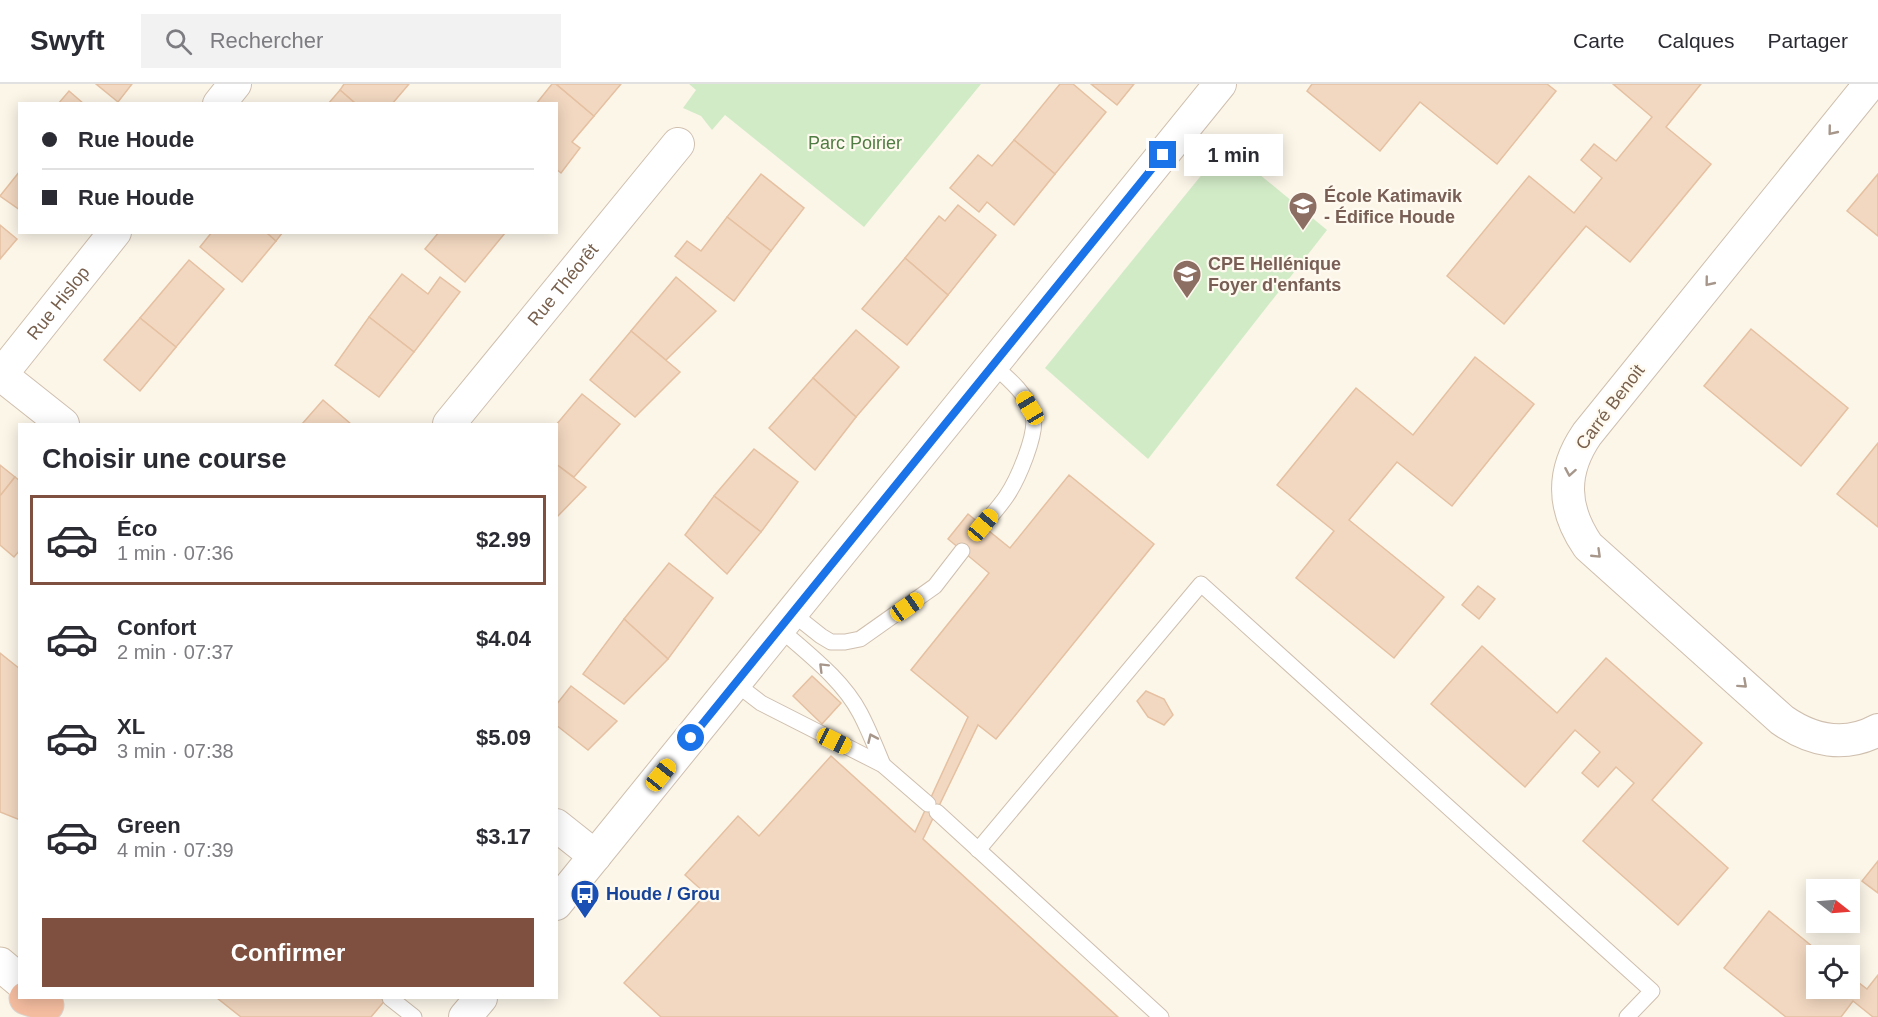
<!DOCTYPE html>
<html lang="fr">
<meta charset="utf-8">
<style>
body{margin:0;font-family:Arial,sans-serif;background:#f2f2f3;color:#2b2b33;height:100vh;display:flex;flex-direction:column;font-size:22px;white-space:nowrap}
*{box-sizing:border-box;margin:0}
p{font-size:20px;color:#7c7c81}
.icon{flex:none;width:33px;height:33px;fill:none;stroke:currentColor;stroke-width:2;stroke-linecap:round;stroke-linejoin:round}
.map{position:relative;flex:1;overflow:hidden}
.panel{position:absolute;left:18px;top:339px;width:540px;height:576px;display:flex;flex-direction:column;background:#fff;border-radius:0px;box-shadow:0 3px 15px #0003}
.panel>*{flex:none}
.top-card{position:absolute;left:18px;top:18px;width:540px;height:132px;border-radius:0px;box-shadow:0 3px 15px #0003;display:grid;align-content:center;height:132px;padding:0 24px;background:#fff}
.needle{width:39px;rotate:107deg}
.buttons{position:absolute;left:1806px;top:795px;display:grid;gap:12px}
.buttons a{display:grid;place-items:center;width:54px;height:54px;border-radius:0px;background:#fff;box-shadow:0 3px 15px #0003;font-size:30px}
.end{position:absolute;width:27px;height:27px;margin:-14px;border:8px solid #1a73e8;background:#fff;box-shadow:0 0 0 3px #fff}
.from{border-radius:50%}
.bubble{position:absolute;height:42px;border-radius:0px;background:#fff;box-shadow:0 3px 15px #0003;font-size:20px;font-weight:600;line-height:42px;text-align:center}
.car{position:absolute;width:18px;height:36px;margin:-18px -9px;border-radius:8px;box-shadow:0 0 4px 2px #0007;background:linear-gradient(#f5c518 24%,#345 0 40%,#f5c518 0 76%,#345 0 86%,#f5c518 0)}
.top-card b{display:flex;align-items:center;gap:21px;height:57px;font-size:22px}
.top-card b+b{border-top:2px solid #e1e1e2}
.top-card i{width:15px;height:15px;background:#2b2b33}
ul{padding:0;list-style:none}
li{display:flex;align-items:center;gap:18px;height:90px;margin:0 12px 9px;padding:0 12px;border:3px solid transparent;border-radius:0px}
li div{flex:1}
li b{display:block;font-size:22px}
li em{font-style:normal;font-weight:600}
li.active{border-color:#7f5040}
li>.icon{width:54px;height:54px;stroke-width:1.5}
h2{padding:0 24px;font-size:27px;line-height:72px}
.button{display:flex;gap:12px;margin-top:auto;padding:12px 24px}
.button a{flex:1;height:69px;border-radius:0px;background:#7f5040;color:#fff;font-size:24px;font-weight:600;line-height:69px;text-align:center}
header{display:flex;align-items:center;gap:36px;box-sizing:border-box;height:84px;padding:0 30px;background:#fff;border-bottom:2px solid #e1e1e2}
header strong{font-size:28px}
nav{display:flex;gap:33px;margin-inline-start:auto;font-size:21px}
.search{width:420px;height:54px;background:#f2f2f3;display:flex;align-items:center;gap:15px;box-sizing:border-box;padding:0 21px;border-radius:0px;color:#7c7c81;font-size:22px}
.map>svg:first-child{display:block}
</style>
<header>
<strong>Swyft</strong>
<div class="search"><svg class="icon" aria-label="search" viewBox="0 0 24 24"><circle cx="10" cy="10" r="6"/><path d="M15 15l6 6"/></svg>Rechercher</div>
<nav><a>Carte</a><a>Calques</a><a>Partager</a></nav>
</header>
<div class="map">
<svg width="1878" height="933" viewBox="0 0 1878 933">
<rect width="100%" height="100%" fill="#fcf6e9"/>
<g fill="#d2ebc7">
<path d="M689,0H981L864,143L725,31L712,46L701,32L683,24L696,6Z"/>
<path d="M1225,62L1327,146L1148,375L1045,284Z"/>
</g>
<g fill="#f2d8c1" stroke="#e5c0a1" stroke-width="1.5">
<path d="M96,0H132L118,18Z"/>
<path d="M344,0H409L392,20H356L340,6Z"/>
<path d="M552,0H556L594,32L572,58L580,64L561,89L556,85V20H536Z"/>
<path d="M556,0H621L594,32Z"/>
<path d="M1060,0H1073L1106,28L1055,90L1014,56Z"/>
<path d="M1091,0H1134L1117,21Z"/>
<path d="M1312,0H1547L1556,7L1497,80L1420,18L1380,67L1307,7Z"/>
<path d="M1613,0H1701L1666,43L1711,80L1630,178L1586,142L1504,240L1447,192L1529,92L1574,129L1602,94L1581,76L1594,60L1616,77L1652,33Z"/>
<path d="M340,6L356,20H328Z"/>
<path d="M69,7L84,20H58Z"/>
<path d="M1014,56L1055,90L1014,141L987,118L979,128L950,104L978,71L992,82Z"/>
<path d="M20,87V126L0,112Z"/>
<path d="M761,90L804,124L771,167L727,133Z"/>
<path d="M1878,90V152L1847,127Z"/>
<path d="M958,121L996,151L948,211L905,174L939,132L945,137Z"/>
<path d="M727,133L771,167L734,217L675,172L687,157L701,167Z"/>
<path d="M0,141L17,155L0,175Z"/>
<path d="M212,148H266L276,157L242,198L200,163Z"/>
<path d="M266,148H283L276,157Z"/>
<path d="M439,148H505V149L465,198L425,165Z"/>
<path d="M905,174L948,211L907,261L862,225Z"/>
<path d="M189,176L224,205L176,263L140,234Z"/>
<path d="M402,190L428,210L440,193L460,208L414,268L369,233Z"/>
<path d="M676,193L716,227L666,276L631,247Z"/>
<path d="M369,233L414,268L379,313L335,281Z"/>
<path d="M140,234L176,263L140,307L104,276Z"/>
<path d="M1751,245L1848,324L1801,382L1704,302Z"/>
<path d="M856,246L899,283L856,333L813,294Z"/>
<path d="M631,247L680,288L635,333L590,296Z"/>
<path d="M1475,273L1534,320L1452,422L1397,378L1349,436L1444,513L1394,574L1296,494L1334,447L1277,401L1356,304L1413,351Z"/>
<path d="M813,294L856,333L815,386L769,344Z"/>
<path d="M582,310L620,340L574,393L556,380V341Z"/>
<path d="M323,316L351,340H302Z"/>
<path d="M1878,359V443L1837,410Z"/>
<path d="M754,365L798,398L761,448L714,412Z"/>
<path d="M556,380L586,403L556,434Z"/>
<path d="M0,381L15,393L0,412Z"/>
<path d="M1069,391L1154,460L996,655L978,641L923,755L1118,933H661L624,899L706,810L685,791L738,732L759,752L831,672L915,748L968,633L911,586L989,489L948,455L968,430L1010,464Z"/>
<path d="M15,393L20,397V466L14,473L0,461V412Z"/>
<path d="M714,412L761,448L727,490L685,451Z"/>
<path d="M669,479L713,514L668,575L624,535Z"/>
<path d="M1478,502L1495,515L1479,535L1462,521Z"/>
<path d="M624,535L668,575L624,620L583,590Z"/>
<path d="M1482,562L1557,629L1606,574L1702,659L1652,716L1728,784L1678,841L1583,757L1634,699L1616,683L1598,703L1582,689L1600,668L1575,646L1525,703L1431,620Z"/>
<path d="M0,569L20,585V736L0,728Z"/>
<path d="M812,592L841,619L822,640L793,612Z"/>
<path d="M571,602L617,637L588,666L556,641V621Z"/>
<path d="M1146,607L1164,615L1173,631L1164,641L1148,633L1137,617Z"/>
<path d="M1878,777V809L1862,797Z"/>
<path d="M1769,827L1824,872H1816V904H1850V892L1867,905L1878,891V933H1873L1853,917L1841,933H1786L1724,884Z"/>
<path d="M217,914H387L371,933H241Z"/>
</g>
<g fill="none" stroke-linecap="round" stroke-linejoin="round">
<g stroke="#cfbfae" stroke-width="17">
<g id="service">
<path d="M983,441C991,432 999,423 1006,413C1017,397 1038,350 1033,331C1027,310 1009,295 993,281"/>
<path d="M792,529L821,552L831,558H845L860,555L935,502L962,467"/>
<path d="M780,545C808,570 842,595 860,629C869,646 876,664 883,681"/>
<path d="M735,599L761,619L883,681L928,720"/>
<path d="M937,728L1161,933"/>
<path d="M978,766L1201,500L1652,907L1627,933"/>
<path d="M390,914L414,933"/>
</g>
</g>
<g stroke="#cfbfae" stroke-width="34">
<g id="minor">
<path d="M1865,0V6L1587,350C1561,388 1562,424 1588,462L1782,636C1812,657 1845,664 1878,646"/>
<path d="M219,20L235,0"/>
<path d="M0,290L63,340"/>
<path id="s1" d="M1,291L115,148"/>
<path id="s2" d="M449,340L678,60"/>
<path d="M556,741L595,772"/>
<path d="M556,820L1220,0"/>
<path d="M465,933L481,914"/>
</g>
</g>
<g stroke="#d2c0ac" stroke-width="35">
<path id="secondary" d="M0,880L20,897"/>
</g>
<g stroke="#dcd5d0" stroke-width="35">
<path id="motorway" d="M26,914L47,921"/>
</g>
<use href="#service" stroke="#fff" stroke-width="15"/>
<use href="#minor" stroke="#fff" stroke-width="32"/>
<use href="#secondary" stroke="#fff" stroke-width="33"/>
<use href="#motorway" stroke="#f6bea1" stroke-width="33"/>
</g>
<defs><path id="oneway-chevron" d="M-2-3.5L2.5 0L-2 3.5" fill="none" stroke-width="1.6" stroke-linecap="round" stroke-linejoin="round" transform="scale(1.5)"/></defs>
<g stroke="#a7978b">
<use href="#oneway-chevron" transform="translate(1832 47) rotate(129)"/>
<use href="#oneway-chevron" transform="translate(1709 198) rotate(129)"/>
<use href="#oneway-chevron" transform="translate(1570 388) rotate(100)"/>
<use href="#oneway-chevron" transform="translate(1597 470) rotate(44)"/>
<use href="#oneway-chevron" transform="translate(823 583) rotate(-135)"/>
<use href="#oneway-chevron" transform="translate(1743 600) rotate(42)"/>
<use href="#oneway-chevron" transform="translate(872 654) rotate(-114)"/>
</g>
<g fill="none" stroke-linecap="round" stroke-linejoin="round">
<path stroke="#1a73e8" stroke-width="8" d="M691,654L1163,71"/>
</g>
<defs>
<g id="school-pin" transform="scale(1.5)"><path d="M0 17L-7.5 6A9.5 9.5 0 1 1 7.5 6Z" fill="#8d6e63" stroke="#fffaf0"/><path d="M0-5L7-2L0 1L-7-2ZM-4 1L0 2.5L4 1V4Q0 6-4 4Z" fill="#fff"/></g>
<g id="bus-pin" transform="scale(1.5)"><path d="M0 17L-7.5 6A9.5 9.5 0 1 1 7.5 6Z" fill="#1a4fb4" stroke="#fffaf0"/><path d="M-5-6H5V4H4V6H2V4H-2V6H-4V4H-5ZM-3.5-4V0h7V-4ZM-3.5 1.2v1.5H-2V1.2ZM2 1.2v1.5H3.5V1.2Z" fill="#fff"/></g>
</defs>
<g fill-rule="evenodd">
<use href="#school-pin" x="1303" y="122"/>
<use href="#school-pin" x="1187" y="190"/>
<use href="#bus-pin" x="585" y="810"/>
</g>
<g text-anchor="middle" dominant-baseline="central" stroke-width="4.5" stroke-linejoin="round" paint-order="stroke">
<g font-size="18" fill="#507d43" stroke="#fffaf0">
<text x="855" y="59">Parc Poirier</text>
</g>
<g font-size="18" font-weight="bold" fill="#785e54" stroke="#fffaf0" text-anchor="start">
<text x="1324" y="112">École Katimavik<tspan x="1324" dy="21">- Édifice Houde</tspan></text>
<text x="1208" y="180">CPE Hellénique<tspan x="1208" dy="21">Foyer d'enfants</tspan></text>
</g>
<g font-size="18" fill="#775f4c" stroke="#fffaf0">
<text stroke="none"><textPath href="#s2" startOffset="180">Rue Théorêt</textPath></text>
<text stroke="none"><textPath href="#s1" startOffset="92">Rue Hislop</textPath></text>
<text transform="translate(1610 323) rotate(-53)">Carré Benoit</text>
</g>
<g font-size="18" font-weight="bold" fill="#164399" stroke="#fffaf0" text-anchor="start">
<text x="606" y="810">Houde / Grou</text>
</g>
</g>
</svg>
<div class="buttons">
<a><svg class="needle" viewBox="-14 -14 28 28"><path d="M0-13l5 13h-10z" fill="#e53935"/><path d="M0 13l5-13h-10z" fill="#7c7c81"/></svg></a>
<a><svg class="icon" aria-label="locate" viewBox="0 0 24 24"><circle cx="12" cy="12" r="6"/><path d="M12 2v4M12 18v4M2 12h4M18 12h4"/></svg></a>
</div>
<i class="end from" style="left:691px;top:654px"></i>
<i class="end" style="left:1163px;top:71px"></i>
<div class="bubble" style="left:1184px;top:50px;width:99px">1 min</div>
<i class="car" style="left:1030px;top:324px;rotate:329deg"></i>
<i class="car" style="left:983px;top:441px;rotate:40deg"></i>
<i class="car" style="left:907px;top:523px;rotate:55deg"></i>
<i class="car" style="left:834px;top:657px;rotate:116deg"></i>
<i class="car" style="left:661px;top:691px;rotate:39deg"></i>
<div class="top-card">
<b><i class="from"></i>Rue Houde</b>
<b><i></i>Rue Houde</b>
</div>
<section class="panel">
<h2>Choisir une course</h2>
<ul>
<li class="active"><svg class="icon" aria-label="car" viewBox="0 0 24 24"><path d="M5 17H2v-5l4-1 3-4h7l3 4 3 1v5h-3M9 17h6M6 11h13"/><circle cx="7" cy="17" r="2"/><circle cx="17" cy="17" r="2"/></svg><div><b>Éco</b><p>1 min · 07:36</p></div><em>$2.99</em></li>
<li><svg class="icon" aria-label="car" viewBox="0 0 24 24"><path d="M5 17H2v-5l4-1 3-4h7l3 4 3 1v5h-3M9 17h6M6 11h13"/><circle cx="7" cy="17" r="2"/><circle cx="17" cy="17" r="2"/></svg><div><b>Confort</b><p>2 min · 07:37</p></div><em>$4.04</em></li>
<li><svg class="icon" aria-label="car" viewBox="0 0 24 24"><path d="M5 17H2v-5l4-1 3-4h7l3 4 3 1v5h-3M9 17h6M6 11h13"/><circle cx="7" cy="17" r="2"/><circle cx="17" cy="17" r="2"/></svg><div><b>XL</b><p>3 min · 07:38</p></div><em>$5.09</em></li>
<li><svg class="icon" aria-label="car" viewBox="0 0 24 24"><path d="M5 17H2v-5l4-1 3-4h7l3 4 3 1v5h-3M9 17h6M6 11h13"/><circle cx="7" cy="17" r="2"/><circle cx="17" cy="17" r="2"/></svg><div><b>Green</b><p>4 min · 07:39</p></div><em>$3.17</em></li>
</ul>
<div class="button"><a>Confirmer</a></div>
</section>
</div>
